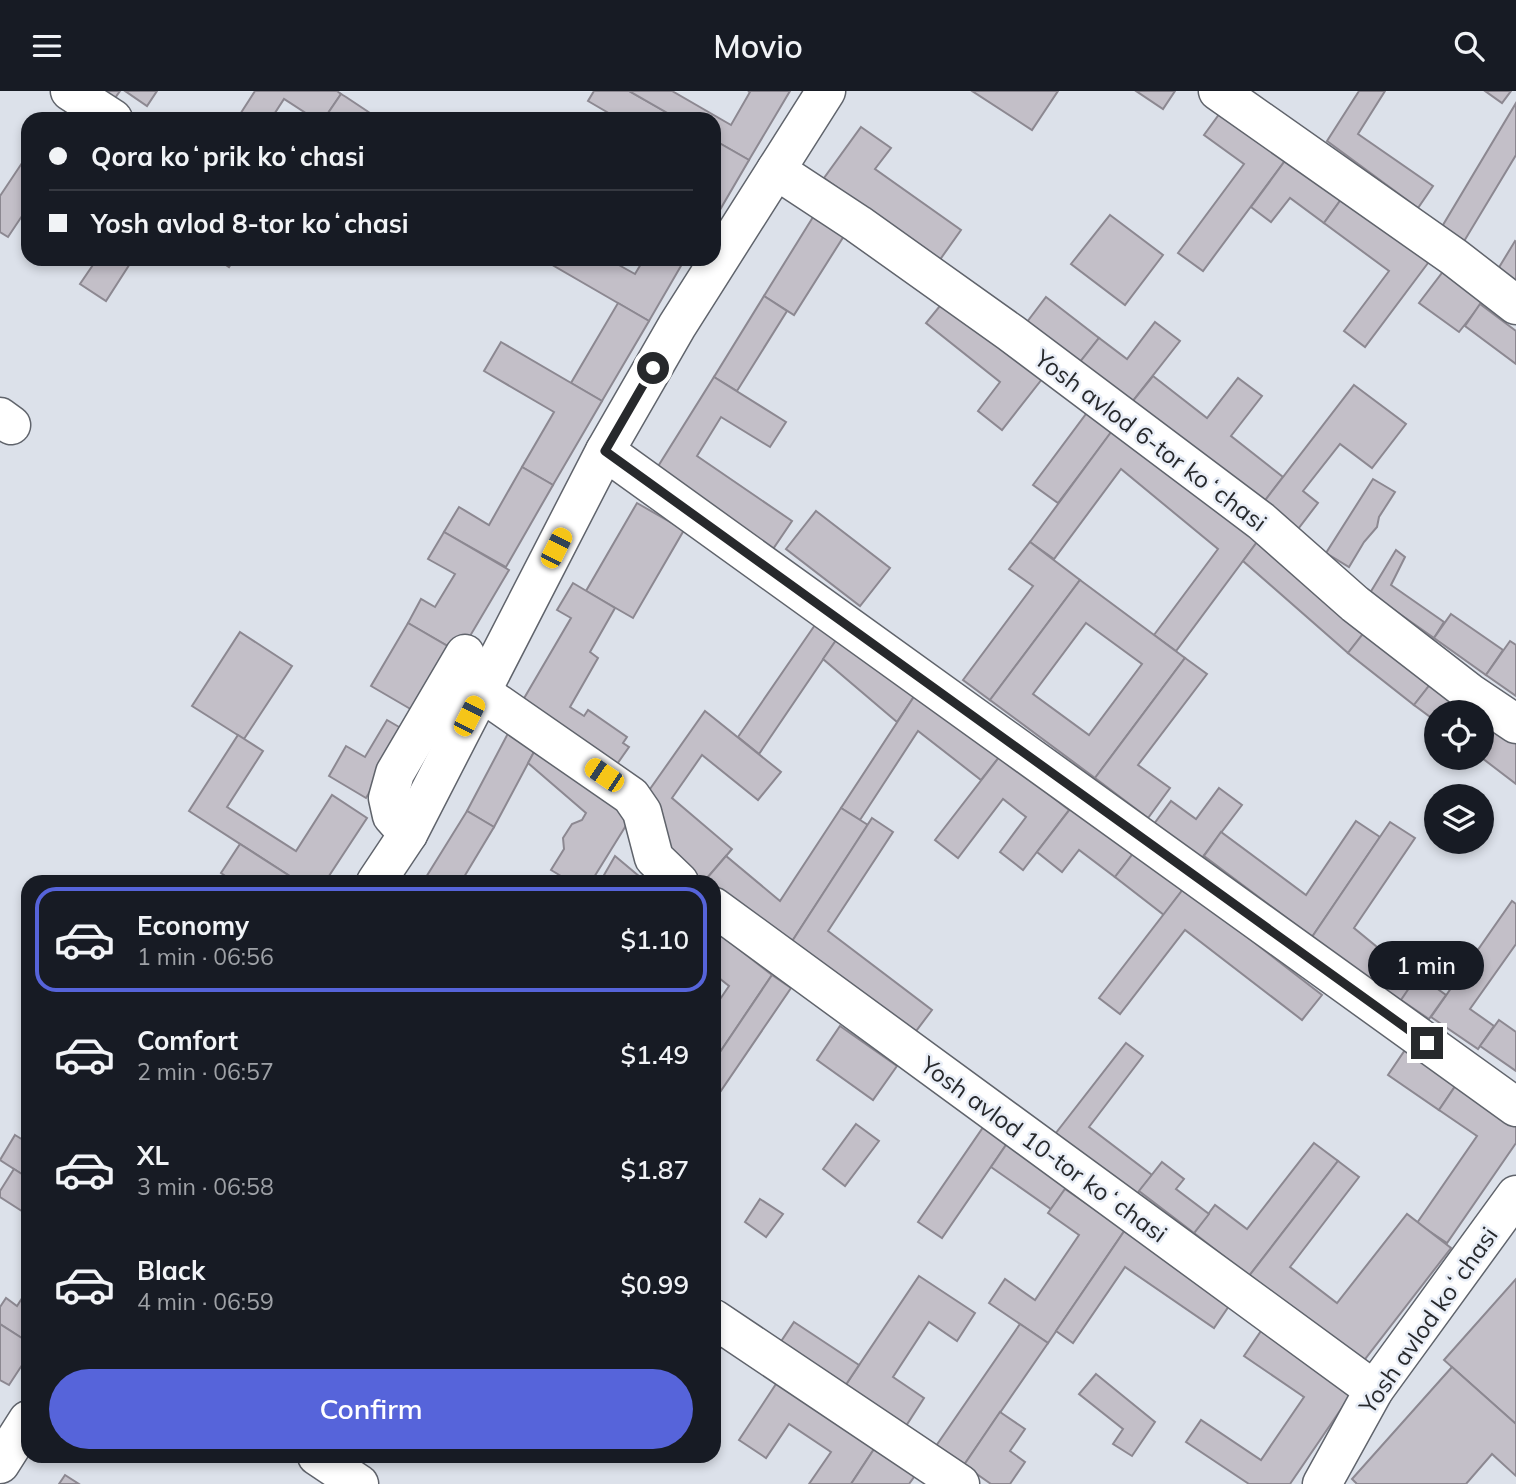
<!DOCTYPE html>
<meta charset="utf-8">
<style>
body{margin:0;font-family:Mulish,sans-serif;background:#242831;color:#f1f3f6;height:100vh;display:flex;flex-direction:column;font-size:26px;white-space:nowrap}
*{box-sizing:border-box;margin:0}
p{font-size:23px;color:#9ea1a6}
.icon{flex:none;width:38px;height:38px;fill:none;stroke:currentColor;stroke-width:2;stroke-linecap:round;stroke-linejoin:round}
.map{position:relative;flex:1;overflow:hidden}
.details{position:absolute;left:21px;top:784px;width:700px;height:588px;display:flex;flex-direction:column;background:#171b24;border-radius:21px;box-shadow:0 4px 10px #0003}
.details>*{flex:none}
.top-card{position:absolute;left:21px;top:21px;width:700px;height:154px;border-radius:21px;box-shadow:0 4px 10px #0003;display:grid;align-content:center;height:154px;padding:0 28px;background:#171b24}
.tools{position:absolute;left:1424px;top:609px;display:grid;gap:14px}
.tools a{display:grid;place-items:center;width:70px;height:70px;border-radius:50%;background:#171b24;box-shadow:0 4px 10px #0003;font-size:35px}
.end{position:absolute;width:32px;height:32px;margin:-16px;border:9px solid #27292c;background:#fff;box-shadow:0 0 0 4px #fff}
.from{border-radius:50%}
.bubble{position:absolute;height:49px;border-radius:24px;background:#171b24;box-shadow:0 4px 10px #0003;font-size:23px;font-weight:600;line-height:49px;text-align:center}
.car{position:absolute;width:21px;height:42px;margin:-21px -10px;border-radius:9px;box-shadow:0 0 5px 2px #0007;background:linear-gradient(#f5c518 24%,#345 0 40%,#f5c518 0 76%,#345 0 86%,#f5c518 0)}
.top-card b{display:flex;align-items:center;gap:24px;height:66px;font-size:26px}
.top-card b+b{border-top:2px solid #363941}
.top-card i{width:18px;height:18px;background:#f1f3f6}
ul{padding:12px 0 0;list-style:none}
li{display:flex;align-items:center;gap:21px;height:105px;margin:0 14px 10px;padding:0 14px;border:4px solid transparent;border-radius:21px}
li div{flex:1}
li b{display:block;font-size:26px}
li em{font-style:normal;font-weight:600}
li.current{border-color:#5664da}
li>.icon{width:63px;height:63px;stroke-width:1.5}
.button{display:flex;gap:14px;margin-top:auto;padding:14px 28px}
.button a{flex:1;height:80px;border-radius:42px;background:#5664da;color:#fff;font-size:28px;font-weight:600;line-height:80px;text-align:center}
header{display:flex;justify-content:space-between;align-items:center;height:91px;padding:0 28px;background:#171b24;font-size:32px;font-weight:600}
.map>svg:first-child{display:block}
</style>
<header><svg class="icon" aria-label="menu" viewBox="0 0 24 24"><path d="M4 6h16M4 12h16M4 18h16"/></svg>Movio<svg class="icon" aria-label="search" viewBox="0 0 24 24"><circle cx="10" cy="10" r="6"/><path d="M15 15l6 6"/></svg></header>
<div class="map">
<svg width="1516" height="1393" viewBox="0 0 1516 1393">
<rect width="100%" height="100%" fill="#dce1ea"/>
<g fill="#c3bfc8" stroke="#8c8891" stroke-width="2" fill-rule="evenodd">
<path d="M105,0H120L115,7Z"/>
<path d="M125,0H157L147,15Z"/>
<path d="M255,0H337L341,3L324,28H315L284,8L271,28H237Z"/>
<path d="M594,0H629L678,28H619L588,10Z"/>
<path d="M629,0H672L731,34L750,1L748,0H790L749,69L714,49V28H678Z"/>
<path d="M972,0H1058L1032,39Z"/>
<path d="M1136,0H1175L1163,18Z"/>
<path d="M1359,0H1385L1358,43L1433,95L1418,117L1327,50Z"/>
<path d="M1485,0H1511L1502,12Z"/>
<path d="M341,3L346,6L379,28H324Z"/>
<path d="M1516,12V64L1463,152L1440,139Z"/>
<path d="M1223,18L1287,67L1203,180L1178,162L1244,73L1204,44Z"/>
<path d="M861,36L891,57L875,78L961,139L939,170L824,87Z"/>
<path d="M714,49L749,69L714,129Z"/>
<path d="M28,63V116L8,146L0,141V105Z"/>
<path d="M1290,63L1345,103L1324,132L1290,107L1271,131L1251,116Z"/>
<path d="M1345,103L1431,168L1365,256L1344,240L1389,180L1324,132Z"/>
<path d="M818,118L849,137L794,224L764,205Z"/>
<path d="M1110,124L1163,164L1125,214L1071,173Z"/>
<path d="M1515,150L1516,151V202L1492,188Z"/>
<path d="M97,168H133L106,210L80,193Z"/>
<path d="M217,168H234L229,176Z"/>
<path d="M542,168H608L635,183L644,168H685L649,230Z"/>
<path d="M1445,178L1485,208L1459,241L1419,212Z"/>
<path d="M764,205L787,220L737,300L714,286Z"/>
<path d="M948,205L1046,283L1002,339L978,320L1000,291L926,232Z"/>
<path d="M1046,206L1099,247L1080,271L1027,231Z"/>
<path d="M618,212L649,230L602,310L571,292Z"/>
<path d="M1480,213L1516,240V273L1465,235Z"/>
<path d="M1155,231L1180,250L1132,311L1080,271L1099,247L1127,268Z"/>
<path d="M501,251L602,310L553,394L522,376L554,321L484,280Z"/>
<path d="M1153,285L1207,327L1238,287L1262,305L1231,345L1283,386L1263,412L1132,311Z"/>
<path d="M714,286L786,331L770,356L721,326L697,365L792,430L773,458L657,377Z"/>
<path d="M1354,294L1406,333L1372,377L1340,353L1303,400L1318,412L1298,438L1263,412Z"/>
<path d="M1089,319L1114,338L1058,412L1033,394Z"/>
<path d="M1117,333L1260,447L1176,560L1154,544L1218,458L1121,378L1054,468L1030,451Z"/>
<path d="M522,376L553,394L506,476L444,441L459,416L489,434Z"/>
<path d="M1373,388L1395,401L1379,426L1377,436L1364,451L1349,476L1326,462Z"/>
<path d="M637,412L684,439L633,527L586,500Z"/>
<path d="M816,420L890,477L860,515L786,458Z"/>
<path d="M444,441L509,479L460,562L408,532L421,508L435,516L455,483L428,468Z"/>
<path d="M1260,447L1366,539L1348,562L1243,470Z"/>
<path d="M1030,451L1080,489L990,609L963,589L1033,495L1009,478Z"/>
<path d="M1396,459L1405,466L1391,494L1444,531L1434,547L1370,502Z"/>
<path d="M1080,489L1185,567L1095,687L990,609ZM1086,532L1142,573L1089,644L1033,603Z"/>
<path d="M573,492L615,517L590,561L598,567L570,616L584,625L588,619L627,646L623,652L629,656L608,686L516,621L571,527L557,519Z"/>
<path d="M1451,523L1503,559L1486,584L1434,547Z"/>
<path d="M817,531L839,545L759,663L738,646Z"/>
<path d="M408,532L456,560L419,623L371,595Z"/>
<path d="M1366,539L1432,591L1414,614L1348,562Z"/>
<path d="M240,541L292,575L244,648L192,615Z"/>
<path d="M839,545L915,604L897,631L823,568Z"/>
<path d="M1510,550L1516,554V605L1486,584Z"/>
<path d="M1185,567L1207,583L1138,674L1170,697L1148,727L1095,687Z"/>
<path d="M1432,591L1468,621H1437V631L1414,614Z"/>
<path d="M917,601L1000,665L981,689L918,640L860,729L841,717Z"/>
<path d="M705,620L781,681L758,709L702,664L672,707L732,758L704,791L656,751L650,698Z"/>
<path d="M1482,621L1516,646V693L1482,667Z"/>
<path d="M387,629L406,640L366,707L329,685L346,655L365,666Z"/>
<path d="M513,633L541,648L494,736L467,720Z"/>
<path d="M238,644L263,660L227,716L296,760L332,704L367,727L325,791H299L189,720Z"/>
<path d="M541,648L635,720L591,791H571L551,779L564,758L563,747L572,733L582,729L586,722L528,672Z"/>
<path d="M1000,665L1069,719L1023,779L1000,761L1026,726L1003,708L958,767L935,749Z"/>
<path d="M1219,697L1242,714L1198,772L1151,737L1171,710L1196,728Z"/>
<path d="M1074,713L1135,760L1115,786L1079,759L1062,781L1037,761Z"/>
<path d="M841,717L868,734L789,855L707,787L726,765L780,810Z"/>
<path d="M467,720L494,736L461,791H423Z"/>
<path d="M872,727L893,741L828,840L932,919L910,948L789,855Z"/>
<path d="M1356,730L1380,746L1312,846L1204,765L1221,741L1306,804Z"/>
<path d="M1390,731L1415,747L1354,837L1416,888L1397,915L1312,846Z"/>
<path d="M240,753L299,791H234L221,782Z"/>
<path d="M1135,760L1184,797L1164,824L1115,786Z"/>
<path d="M615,765L646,791H600Z"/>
<path d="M1184,797L1322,904L1302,929L1185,839L1120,923L1099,907Z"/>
<path d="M1512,810L1516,813V853L1470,918L1494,935L1478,958L1431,926Z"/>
<path d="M714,839L772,884L714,970V917L729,895L714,883Z"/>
<path d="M772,884L791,897L714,1010V970Z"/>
<path d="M1418,884L1446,904L1429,928L1401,909Z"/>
<path d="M1499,929L1516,941V980L1480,955Z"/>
<path d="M840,935L897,975L873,1009L817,969Z"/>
<path d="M1126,952L1143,965L1089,1036L1152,1084L1133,1108L1052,1047Z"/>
<path d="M1405,959L1456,994L1439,1019L1388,984Z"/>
<path d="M1456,994L1516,1034V1052L1447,1152L1417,1132L1477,1045L1439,1019Z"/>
<path d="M856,1033L879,1050L845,1095L823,1078Z"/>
<path d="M984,1035L1008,1051L942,1147L918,1131Z"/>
<path d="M15,1044L28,1052V1087L0,1069Z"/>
<path d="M1008,1051L1069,1093L1051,1118L991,1076Z"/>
<path d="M1314,1052L1338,1070L1249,1185L1194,1142L1215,1114L1247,1138Z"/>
<path d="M1338,1070L1359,1086L1290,1176L1337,1212L1407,1123L1451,1157L1362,1272L1249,1185Z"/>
<path d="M1162,1071L1184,1088L1176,1098L1209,1123L1194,1142L1139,1100Z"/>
<path d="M14,1078L28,1087V1124L0,1106V1100Z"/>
<path d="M1065,1098L1125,1139L1048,1252L989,1212L1005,1188L1035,1209L1079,1144L1048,1122Z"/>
<path d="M760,1108L783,1123L766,1146L745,1131Z"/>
<path d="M1125,1139L1231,1212L1214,1237L1125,1176L1073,1252L1056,1240Z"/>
<path d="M919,1185L975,1222L957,1250L929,1231L893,1286L924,1307L904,1338L843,1298Z"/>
<path d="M1516,1188V1333L1444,1269Z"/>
<path d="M28,1198V1251L0,1233V1216L6,1207L17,1215Z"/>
<path d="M794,1231L859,1274L843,1298L778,1255Z"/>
<path d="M0,1233L28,1251V1265L9,1294L0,1289Z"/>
<path d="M1020,1233L1048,1252L964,1374L936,1355Z"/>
<path d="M1261,1240L1352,1302L1290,1393H1249L1186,1351L1201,1329L1261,1369L1304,1306L1244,1265Z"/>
<path d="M1452,1276L1516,1333V1385L1492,1363L1466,1393H1357L1352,1388Z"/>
<path d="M1096,1283L1155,1331L1132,1365L1113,1353L1123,1338L1079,1303Z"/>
<path d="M780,1287L878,1352L851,1393H809L831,1361L789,1333L766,1367L739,1349Z"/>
<path d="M1000,1321L1025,1338L1010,1360L1025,1371L1010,1393H991L964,1374Z"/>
<path d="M878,1352L919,1379L909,1393H851Z"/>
<path d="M65,1384L79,1393H59Z"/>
</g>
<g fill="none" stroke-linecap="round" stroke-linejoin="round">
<g stroke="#60646c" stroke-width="41">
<g id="minor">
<path d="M70,0L113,28"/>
<path d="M1218,0L1454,166L1516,214"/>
<path d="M776,79L858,133L1011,242L1261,430L1355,513L1470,602L1516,633"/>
<path d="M0,326L11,334"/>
<path d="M605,360L1516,1016"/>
<path d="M481,601L631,705L642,721L654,767L679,791"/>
<path d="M408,743L392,725L388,707L395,682L465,563"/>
<path d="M376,791L408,743L605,360L677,235L826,0"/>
<path d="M714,816L1374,1299"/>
<path d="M714,1228L960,1393"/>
<path d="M317,1365L359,1393"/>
<path d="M0,1373L28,1329"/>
<path d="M1322,1393L1374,1299L1516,1104"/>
</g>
</g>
<use href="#minor" stroke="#fff" stroke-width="38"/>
</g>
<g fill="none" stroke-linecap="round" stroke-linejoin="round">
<path stroke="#27292c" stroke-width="9" d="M653,277L605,360L1427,952"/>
</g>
<g text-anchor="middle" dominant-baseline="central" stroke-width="5" stroke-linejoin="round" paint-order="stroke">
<g font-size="24" fill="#27292c" stroke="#e9eef7">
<text transform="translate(1151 349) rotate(37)">Yosh avlod 6-tor koʻchasi</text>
<text transform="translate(1044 1058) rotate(36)">Yosh avlod 10-tor koʻchasi</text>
<text transform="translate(1428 1229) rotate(-55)">Yosh avlod koʻchasi</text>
</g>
</g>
</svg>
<div class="tools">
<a><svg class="icon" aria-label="locate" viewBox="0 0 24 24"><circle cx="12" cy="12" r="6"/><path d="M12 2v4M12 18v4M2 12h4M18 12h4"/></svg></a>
<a><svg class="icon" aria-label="layers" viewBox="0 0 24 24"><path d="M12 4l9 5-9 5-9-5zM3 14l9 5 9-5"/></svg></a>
</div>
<i class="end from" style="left:653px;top:277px"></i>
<i class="end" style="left:1427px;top:952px"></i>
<div class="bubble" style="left:1368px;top:850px;width:116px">1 min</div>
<i class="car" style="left:556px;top:457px;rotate:27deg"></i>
<i class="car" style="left:469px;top:625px;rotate:27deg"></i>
<i class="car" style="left:604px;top:684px;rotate:304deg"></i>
<div class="top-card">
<b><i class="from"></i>Qora koʻprik koʻchasi</b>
<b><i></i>Yosh avlod 8-tor koʻchasi</b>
</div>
<section class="details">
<ul>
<li class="current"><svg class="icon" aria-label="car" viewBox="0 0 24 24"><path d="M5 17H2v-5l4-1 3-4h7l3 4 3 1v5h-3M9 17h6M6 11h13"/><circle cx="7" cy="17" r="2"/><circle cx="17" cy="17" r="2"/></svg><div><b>Economy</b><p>1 min · 06:56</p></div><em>$1.10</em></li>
<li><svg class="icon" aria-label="car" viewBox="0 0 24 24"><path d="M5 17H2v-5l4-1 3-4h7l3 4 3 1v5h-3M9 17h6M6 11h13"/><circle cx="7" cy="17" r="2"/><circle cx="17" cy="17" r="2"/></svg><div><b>Comfort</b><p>2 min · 06:57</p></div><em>$1.49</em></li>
<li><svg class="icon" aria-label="car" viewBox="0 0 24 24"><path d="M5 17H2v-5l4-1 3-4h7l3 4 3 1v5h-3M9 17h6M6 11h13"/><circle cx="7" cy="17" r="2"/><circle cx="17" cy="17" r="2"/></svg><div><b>XL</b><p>3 min · 06:58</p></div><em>$1.87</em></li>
<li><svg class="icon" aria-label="car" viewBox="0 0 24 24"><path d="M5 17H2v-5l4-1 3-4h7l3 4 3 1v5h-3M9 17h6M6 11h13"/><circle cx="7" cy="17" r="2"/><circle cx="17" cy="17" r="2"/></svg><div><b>Black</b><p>4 min · 06:59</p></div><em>$0.99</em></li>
</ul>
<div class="button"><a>Confirm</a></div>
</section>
</div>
